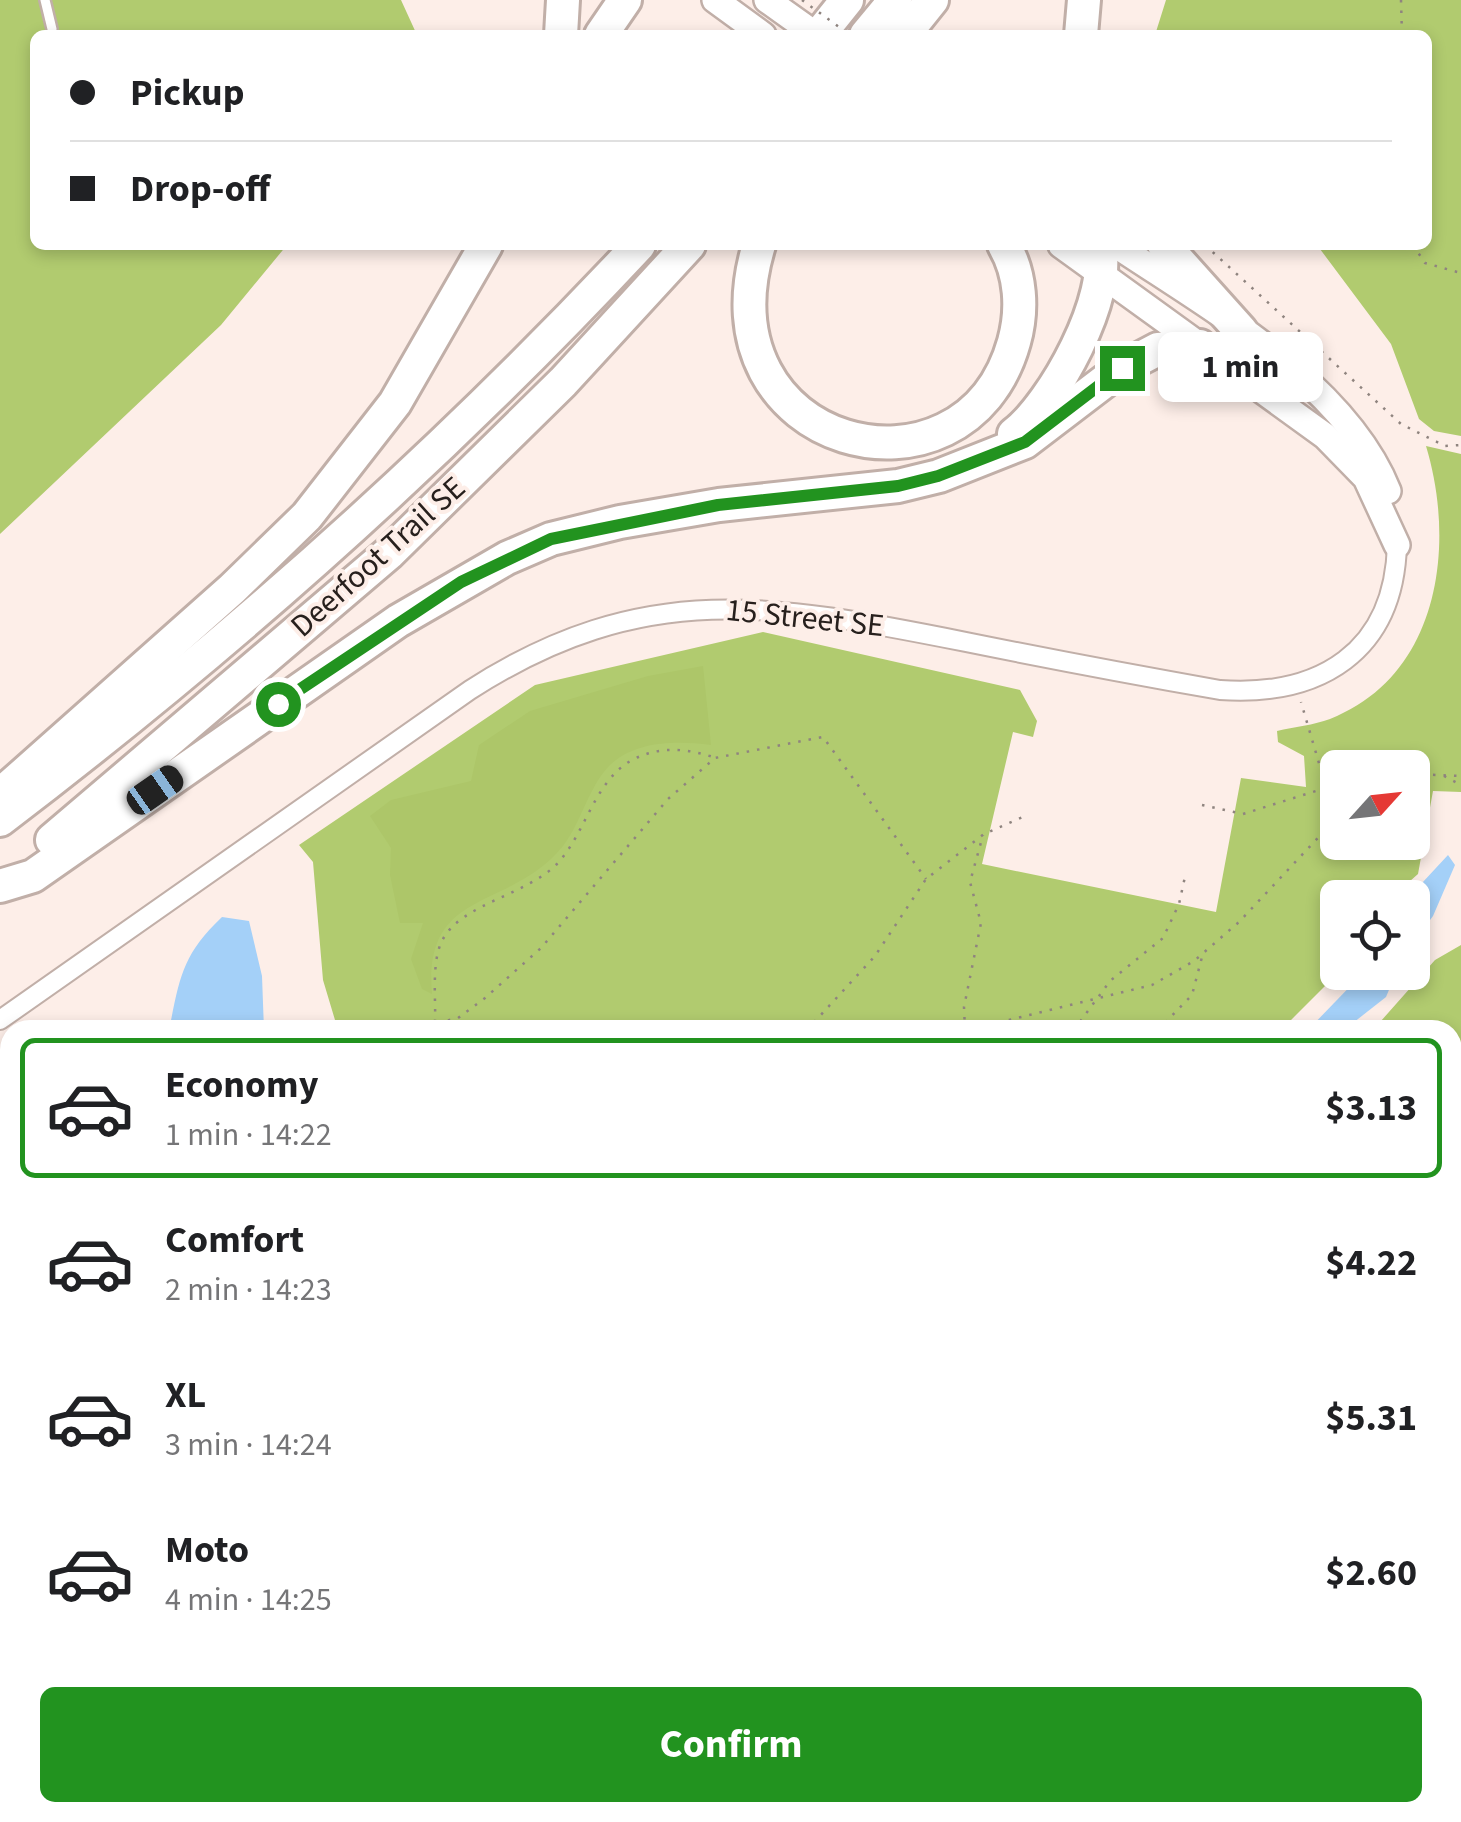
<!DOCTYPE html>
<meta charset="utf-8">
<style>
body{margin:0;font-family:"Source Sans 3",sans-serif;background:#f2f2f2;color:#202124;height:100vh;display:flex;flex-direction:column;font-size:38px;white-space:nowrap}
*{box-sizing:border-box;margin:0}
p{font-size:32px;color:#757577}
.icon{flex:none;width:55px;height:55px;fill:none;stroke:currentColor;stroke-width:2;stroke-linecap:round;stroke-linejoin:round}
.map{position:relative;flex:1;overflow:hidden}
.sheet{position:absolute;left:0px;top:1020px;width:1462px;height:802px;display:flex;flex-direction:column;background:#fff;border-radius:30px 30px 0 0;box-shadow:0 5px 15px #0003}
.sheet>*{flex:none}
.guide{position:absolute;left:30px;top:30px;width:1402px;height:220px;border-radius:15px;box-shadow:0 5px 15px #0003;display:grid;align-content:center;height:220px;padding:0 40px;background:#fff}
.needle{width:65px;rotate:63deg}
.tools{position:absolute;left:1320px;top:750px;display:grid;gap:20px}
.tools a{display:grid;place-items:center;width:110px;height:110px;border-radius:15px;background:#fff;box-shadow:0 5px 15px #0003;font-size:50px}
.end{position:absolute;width:45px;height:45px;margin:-22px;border:12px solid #22931f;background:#fff;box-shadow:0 0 0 5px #fff}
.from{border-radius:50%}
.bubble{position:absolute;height:70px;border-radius:15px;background:#fff;box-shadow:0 5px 15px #0003;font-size:32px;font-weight:700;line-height:70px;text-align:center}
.car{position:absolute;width:30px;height:60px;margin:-30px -15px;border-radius:12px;box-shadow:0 0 8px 2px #0007;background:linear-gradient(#222 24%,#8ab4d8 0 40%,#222 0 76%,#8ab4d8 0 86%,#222 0)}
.guide b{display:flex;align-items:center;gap:35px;height:95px;font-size:38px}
.guide b+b{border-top:2px solid #e0e0e0}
.guide i{width:25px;height:25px;background:#202124}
ul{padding:18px 0 0;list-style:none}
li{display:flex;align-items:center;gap:30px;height:140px;margin:0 20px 15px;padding:0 20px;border:5px solid transparent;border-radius:15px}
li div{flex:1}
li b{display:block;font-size:38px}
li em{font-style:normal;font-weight:700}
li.active{border-color:#22931f}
li>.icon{width:90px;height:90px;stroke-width:1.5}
.cta{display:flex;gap:20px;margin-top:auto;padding:20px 40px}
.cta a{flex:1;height:115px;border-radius:15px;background:#22931f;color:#fff;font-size:40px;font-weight:700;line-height:115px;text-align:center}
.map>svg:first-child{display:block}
</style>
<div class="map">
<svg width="1461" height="1822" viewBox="0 0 1461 1822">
<rect width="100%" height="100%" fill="#fdeee8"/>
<g fill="#b1cb6f" fill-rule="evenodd">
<path d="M0,0H401L417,35H35V245H287L221,325L0,534Z"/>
<path d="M1166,0H1461V436L1434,431L1419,419L1391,344L1317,245H1428V35H1155Z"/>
<path d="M1426,446L1461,454V792L1433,791L1418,874L1392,897L1338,898V973L1281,1030H338L323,980L313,862L299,845L535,685L763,632L1020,690L1037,721L1033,737L1013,732L982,864L1216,912L1241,778L1306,787L1304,756L1278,742L1277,731C1294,727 1314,725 1330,719C1440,676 1456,545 1426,446ZM1338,768H1412V842H1338Z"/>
<path d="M1461,945V1194L1453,1203L1452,1030H1373L1435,960Z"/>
<path d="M1461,1256V1399L1453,1405V1267Z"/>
<path d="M0,1582L10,1602V1812L259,1813L250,1822H0Z"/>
<path d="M285,1812L855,1813L846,1822H275Z"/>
</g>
<g fill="#adc669">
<path d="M703,666L711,745C677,741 636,740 609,766C588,788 581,823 563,846C510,912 423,886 432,994L422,989L411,959L423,923H400L390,875L391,848L370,816L391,800L471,781L479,745L530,711L648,676Z"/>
<path d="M10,1060V1401L0,1412V1070Z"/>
</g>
<g fill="#a4d0f8">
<path d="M1448,855L1455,865L1433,916L1413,943L1412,898L1409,897Z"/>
<path d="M222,917L249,921L262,976L264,1030H169C180,977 182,955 222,917Z"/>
<path d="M1363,973H1396L1386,997L1344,1030H1308Z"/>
<path d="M1461,1402V1581L1453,1585L1452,1409Z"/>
<path d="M1461,1640V1822H1161L1183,1812H1452V1648Z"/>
<path d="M860,1812H1036V1813L1024,1822H851Z"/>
</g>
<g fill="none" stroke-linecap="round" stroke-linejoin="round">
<g stroke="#c1afa8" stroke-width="14">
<path id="lane" d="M45,0L52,29"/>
</g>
<g stroke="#c1afa8" stroke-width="22">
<path id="street" d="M0,1020L470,690C644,578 775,604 966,642C1050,659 1135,675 1220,690C1320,697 1394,652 1397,545"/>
</g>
<g stroke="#c1afa8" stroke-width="30">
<g id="secondary">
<path d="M715,0L763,35"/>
<path d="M767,0L816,35"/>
<path d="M1061,245L1325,436L1366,478L1397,545"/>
<path d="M1116,245C1210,308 1345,383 1388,491"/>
</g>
</g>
<g stroke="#c1afa8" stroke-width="38">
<g id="highway">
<path d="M561,35L563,0"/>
<path d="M601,35L625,0"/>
<path d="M819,35L847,0"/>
<path d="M866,35L895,0"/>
<path d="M904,35L932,0"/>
<path d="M1081,35L1084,0"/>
<path d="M759,245C696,450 965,517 1014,342C1023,310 1021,274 1004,245"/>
<path d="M1164,245L1241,331"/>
<path d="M1014,434C1053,405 1114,294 1099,245"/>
<path d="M0,795L232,589L307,516L395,403L486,245"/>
<path d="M0,820C231,644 441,457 639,245"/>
<path d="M52,840L389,553L563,382L689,245"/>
<path d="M0,886L33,876L398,621L507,558L551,539L620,522L719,505L898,486L939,476L1025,442L1122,368L1158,349L1200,346"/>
</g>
</g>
<g stroke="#8f847f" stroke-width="2.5" stroke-dasharray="2.5 8" stroke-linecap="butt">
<path d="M1401,0L1402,35"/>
<path d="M1205,245L1401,424L1445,446L1461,445"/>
<path d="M1413,245L1425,263L1461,273"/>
<path d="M1412,774L1461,776"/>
<path d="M1444,776L1461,785"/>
<path d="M1202,805L1243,814L1338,784"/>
<path d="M435,1022C436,998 431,960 443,939C462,904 526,895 557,864C586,833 594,781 632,760C659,746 685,748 713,757"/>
<path d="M407,1030L458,1018L485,998L541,948L668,799L715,758L823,737L926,879"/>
<path d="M807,1030L875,956L926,879L984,834L1025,816"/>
<path d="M965,1030L964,1007L981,923L970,882L983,835"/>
<path d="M968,1030L1152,985L1194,961L1239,922L1330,825L1326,787L1301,702"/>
<path d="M1074,1030L1110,981L1163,938L1179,904L1186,872"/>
<path d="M1158,1030L1192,995L1202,957"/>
<path d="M1452,1122L1461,1109"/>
<path d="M1452,1214L1461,1206"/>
<path d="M1452,1300L1461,1292"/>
<path d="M1452,1368L1461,1363"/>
<path d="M0,1724L10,1716"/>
<path d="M0,1799L10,1793"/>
<path d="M225,1812L233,1822"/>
<path d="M106,1822L114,1812"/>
<path d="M223,1822L233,1812"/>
<path d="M261,1822L270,1812"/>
<path d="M666,1822L672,1812"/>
</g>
<use href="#lane" stroke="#fff" stroke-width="9"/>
<use href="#street" stroke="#fff" stroke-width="18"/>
<use href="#secondary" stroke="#fff" stroke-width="25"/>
<use href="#highway" stroke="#fff" stroke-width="32"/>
<path stroke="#8f847f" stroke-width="2.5" stroke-dasharray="2.5 8" stroke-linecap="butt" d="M802,0L850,35"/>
</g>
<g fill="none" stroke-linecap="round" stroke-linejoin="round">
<path stroke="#22931f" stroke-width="12" d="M278,704L461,582L551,539L718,505L898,486L938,476L1025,442L1122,368"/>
</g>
<g text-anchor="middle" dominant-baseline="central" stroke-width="8" stroke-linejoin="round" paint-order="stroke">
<g font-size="32" fill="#27201d" stroke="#fdeee8">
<text transform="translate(378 557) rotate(-42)">Deerfoot Trail SE</text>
<text transform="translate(805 618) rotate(6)">15 Street SE</text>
</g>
</g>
</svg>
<div class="tools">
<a><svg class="needle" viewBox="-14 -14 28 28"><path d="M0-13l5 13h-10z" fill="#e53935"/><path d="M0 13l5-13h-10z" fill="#757577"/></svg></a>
<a><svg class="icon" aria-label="locate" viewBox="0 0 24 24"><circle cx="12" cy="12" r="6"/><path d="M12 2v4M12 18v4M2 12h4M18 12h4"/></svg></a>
</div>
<i class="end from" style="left:278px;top:704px"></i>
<i class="end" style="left:1122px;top:368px"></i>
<div class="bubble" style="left:1158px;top:332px;width:165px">1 min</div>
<i class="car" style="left:155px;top:790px;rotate:55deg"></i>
<div class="guide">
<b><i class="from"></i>Pickup</b>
<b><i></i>Drop-off</b>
</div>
<section class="sheet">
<ul>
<li class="active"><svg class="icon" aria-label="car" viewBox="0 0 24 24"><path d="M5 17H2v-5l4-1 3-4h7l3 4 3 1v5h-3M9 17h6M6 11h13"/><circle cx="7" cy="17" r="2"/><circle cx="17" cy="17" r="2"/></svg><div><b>Economy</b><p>1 min · 14:22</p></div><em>$3.13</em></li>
<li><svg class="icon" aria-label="car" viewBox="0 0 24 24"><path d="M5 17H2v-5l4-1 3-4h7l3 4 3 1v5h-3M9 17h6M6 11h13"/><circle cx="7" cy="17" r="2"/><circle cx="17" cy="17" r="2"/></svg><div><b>Comfort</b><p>2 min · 14:23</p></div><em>$4.22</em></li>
<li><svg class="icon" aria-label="car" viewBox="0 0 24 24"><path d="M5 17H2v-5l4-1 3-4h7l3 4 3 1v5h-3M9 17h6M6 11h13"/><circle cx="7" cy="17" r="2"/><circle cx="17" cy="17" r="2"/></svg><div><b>XL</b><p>3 min · 14:24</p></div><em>$5.31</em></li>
<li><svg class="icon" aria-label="car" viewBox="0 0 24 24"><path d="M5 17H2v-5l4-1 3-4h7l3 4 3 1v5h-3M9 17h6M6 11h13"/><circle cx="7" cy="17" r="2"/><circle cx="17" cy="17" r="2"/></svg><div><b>Moto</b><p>4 min · 14:25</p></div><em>$2.60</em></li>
</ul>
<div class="cta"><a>Confirm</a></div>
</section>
</div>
